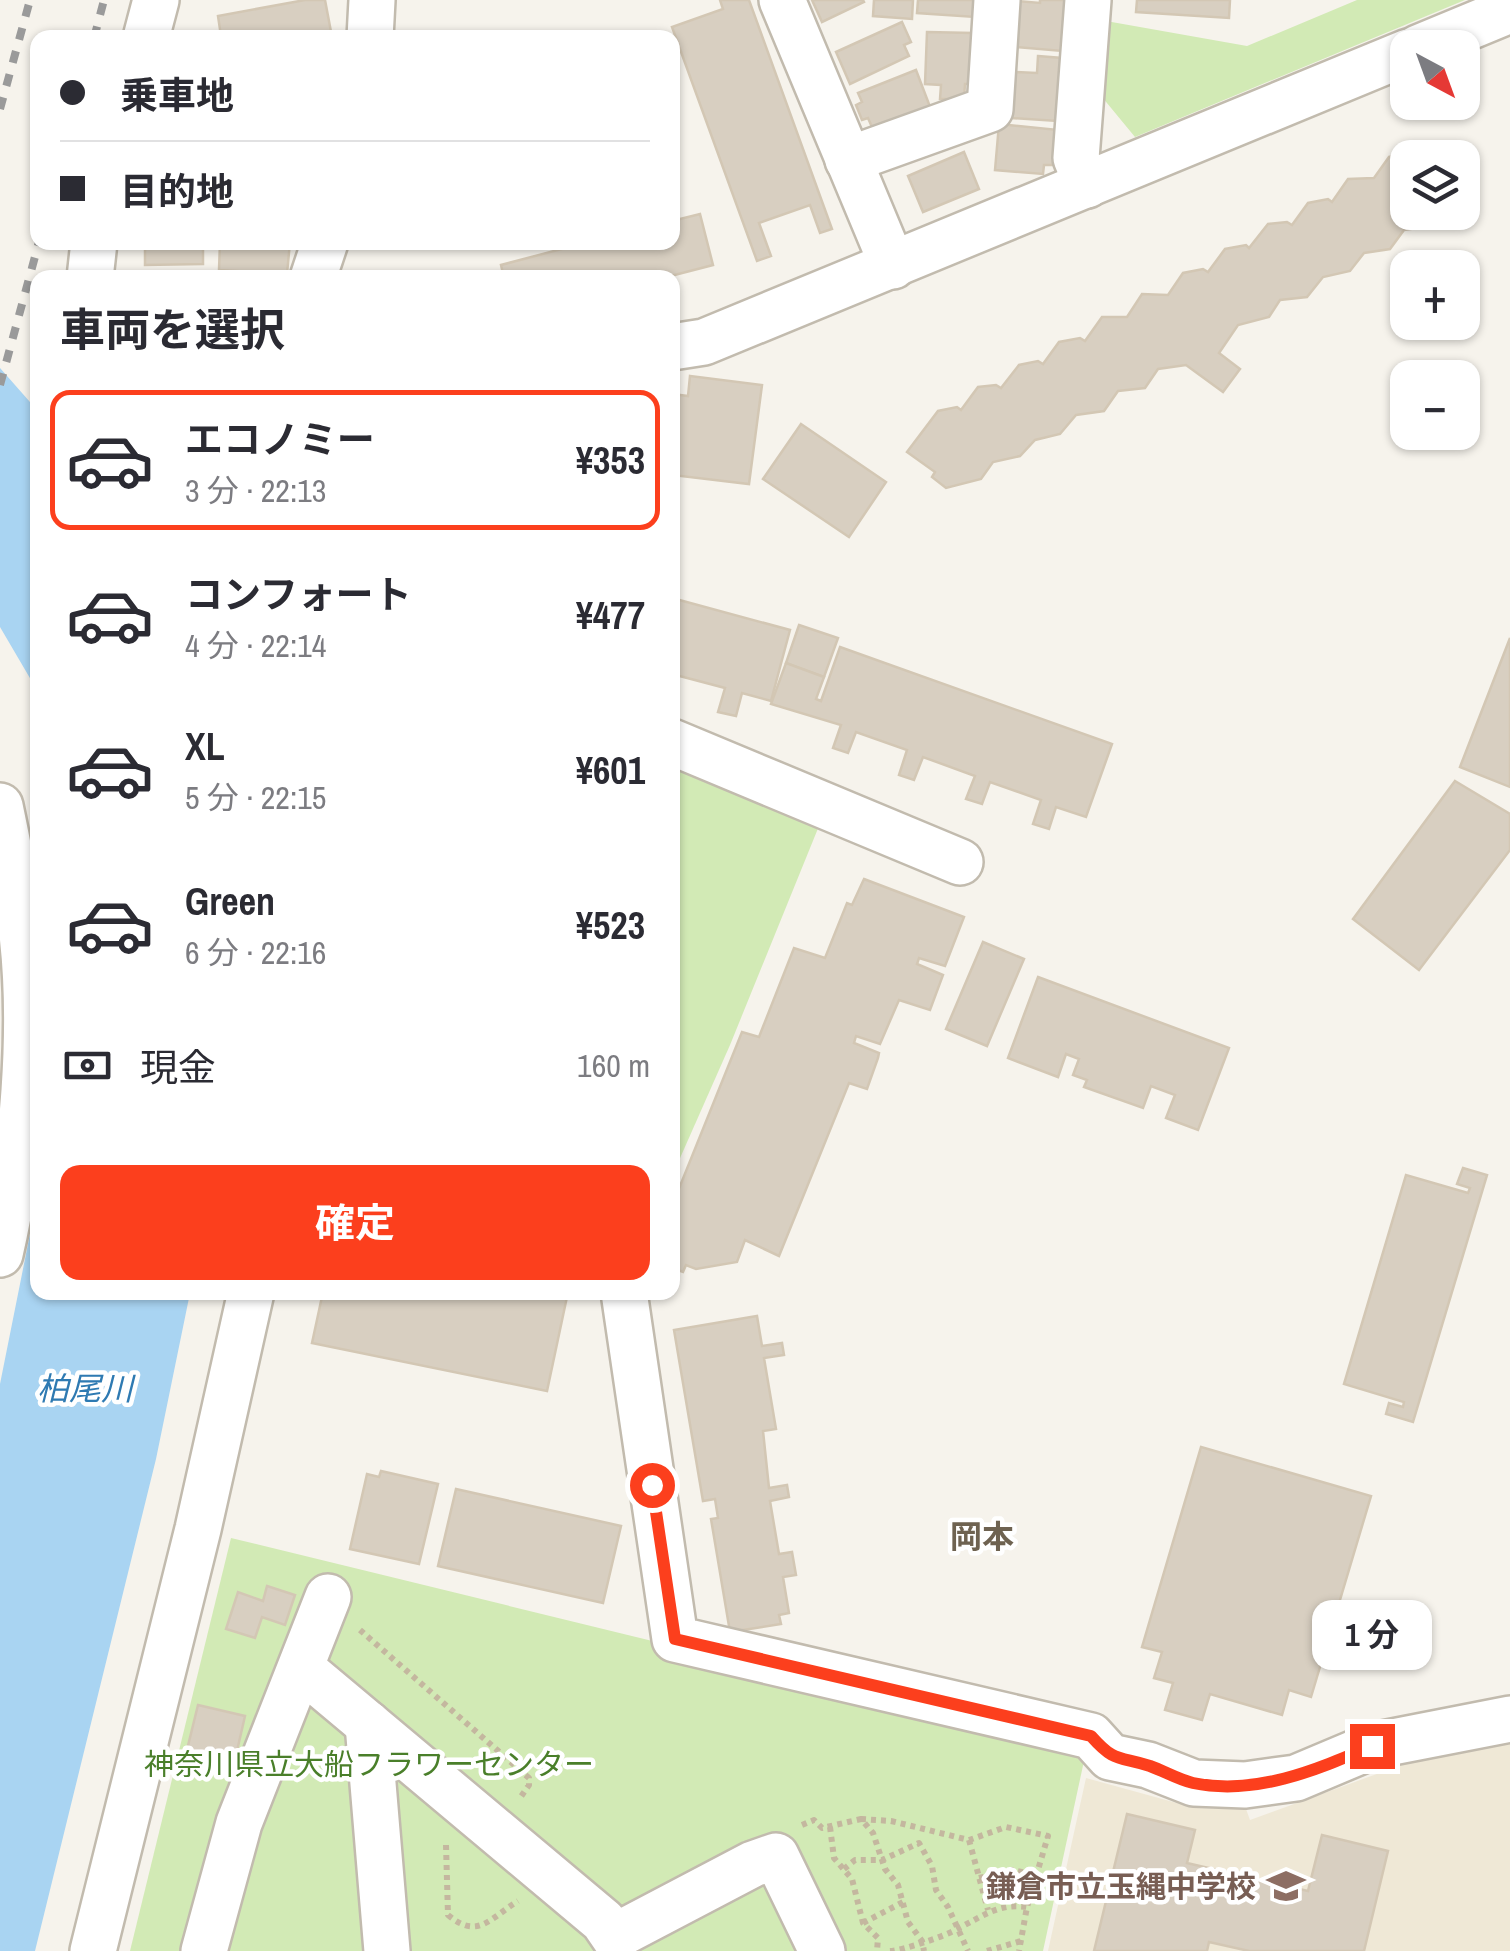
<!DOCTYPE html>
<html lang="ja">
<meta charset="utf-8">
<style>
body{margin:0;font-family:"Archivo Narrow","Noto Sans JP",sans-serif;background:#f2f2f3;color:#2b2b33;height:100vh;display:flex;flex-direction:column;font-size:38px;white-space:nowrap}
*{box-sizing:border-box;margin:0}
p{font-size:32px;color:#7c7c81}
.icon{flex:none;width:55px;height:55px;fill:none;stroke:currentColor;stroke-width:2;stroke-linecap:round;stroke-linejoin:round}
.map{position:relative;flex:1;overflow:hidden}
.drawer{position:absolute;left:30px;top:270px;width:650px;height:1030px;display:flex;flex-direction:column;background:#fff;border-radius:20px;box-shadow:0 2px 8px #0004}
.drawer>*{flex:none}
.banner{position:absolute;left:30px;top:30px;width:650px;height:220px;border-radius:20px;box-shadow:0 2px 8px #0004;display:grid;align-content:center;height:220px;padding:0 30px;background:#fff}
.needle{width:65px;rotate:139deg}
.fabs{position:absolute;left:1390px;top:30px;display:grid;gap:20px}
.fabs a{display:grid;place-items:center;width:90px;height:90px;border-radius:20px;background:#fff;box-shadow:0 2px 8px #0004;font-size:50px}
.end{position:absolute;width:45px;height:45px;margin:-22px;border:12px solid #fc3f1d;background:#fff;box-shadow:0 0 0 5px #fff}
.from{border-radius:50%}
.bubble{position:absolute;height:70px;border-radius:20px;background:#fff;box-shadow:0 2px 8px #0004;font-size:32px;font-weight:700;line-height:70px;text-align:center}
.banner b{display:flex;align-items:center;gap:35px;height:95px;font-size:38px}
.banner b+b{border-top:2px solid #e1e1e2}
.banner i{width:25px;height:25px;background:#2b2b33}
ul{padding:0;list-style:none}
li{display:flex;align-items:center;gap:30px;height:140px;margin:0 20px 15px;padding:0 10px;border:5px solid transparent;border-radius:20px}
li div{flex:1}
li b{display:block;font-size:38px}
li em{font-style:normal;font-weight:700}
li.active{border-color:#fc3f1d}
li>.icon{width:90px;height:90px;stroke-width:1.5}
h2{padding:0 30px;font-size:45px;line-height:120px}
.pay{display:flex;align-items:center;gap:25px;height:110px;padding:0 30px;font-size:38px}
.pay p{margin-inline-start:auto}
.primary-button{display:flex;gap:20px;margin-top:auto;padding:20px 30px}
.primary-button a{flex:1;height:115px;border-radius:20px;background:#fc3f1d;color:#fff;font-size:40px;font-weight:700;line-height:115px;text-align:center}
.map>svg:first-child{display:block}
</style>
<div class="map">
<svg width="1510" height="1951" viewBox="0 0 1510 1951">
<rect width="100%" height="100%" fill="#f6f3ec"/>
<path fill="#efe8d6" d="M1510,1731V1951H1048L1086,1778L1195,1808L1246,1809L1250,1820L1487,1734Z"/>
<g fill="#d2eab5">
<path d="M1357,0H1465L1135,137L1102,97L1106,21L1247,46Z"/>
<path d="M673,761L821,821L730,1045L673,1174Z"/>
<path d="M231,1538L1087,1747L1043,1951H130Z"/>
</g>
<g fill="#a9d4f2">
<path d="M0,368L37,410V698L34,685L0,627Z"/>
<path d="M37,1199L38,1292L190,1293L156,1459L35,1951H0V1384Z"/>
</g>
<g fill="#d8cfc1" stroke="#d3c7b4" stroke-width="2.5">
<path d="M305,0H325L332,37L213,38L221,36L218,16Z"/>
<path d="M720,0H749L832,229L820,233L810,205L759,223L771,256L757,261L672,27L723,9Z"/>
<path d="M812,0H863L864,2L822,22Z"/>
<path d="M874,0H913L912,19L873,16Z"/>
<path d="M918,0H976L975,17L917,13Z"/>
<path d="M1040,0H1066L1062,51L1016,47L1017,1L1040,3Z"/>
<path d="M1137,0H1230L1229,18L1136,12Z"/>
<path d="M902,22L911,42L904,45L909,56L850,84L836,52Z"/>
<path d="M927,32L973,33L971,84H965L964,99H940L941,85L925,84Z"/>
<path d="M1038,56L1062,58L1057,121L1012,118L1015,72L1037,73Z"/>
<path d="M916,70L932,112L875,134L868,118L862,120L856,105L862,102L858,93Z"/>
<path d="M999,124L1059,130L1056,165H1044L1043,174L995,170Z"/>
<path d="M964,152L979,189L923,212L908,176Z"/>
<path d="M1414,152L1421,158H1408V212H1440L1429,226L1404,230L1390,249L1364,253L1350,271L1323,277L1307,297L1280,300L1269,317L1238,325L1219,353L1240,369L1223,392L1186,365L1158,369L1145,388L1118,391L1104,411L1076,415L1060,434L1035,440L1020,456L993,462L981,479L946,488L932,477L935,472L907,452L938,411L957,407L961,410L978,387L996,385L1001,388L1019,365L1038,361L1043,364L1059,342L1080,338L1085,341L1102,317H1127L1142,294L1168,295L1183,273L1203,269L1208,272L1225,249L1246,245L1249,248L1268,224L1287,222L1292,225L1308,203L1328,199L1332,202L1348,179L1374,178L1389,157Z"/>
<path d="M700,214L713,265L663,278H504L501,265L588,242H672V221Z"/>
<path d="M145,242H203V264L145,265Z"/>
<path d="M220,242H290L287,274L219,270Z"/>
<path d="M690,376L762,385L749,484L672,475V394L688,396Z"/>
<path d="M801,424L886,482L849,537L763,479Z"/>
<path d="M672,598L790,630L771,701L742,693L736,716L718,712L725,688L672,674Z"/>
<path d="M799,625L838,638L824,677L786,663Z"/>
<path d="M1510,638V787L1460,767Z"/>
<path d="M840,647L1112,744L1086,817L1056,807L1049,829L1033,824L1041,800L990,782L982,804L966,799L975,776L923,757L914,780L899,775L907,750L856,732L848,753L833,748L841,725L771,704L786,663L824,677L816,699L821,701Z"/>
<path d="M1455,781L1510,814V850L1419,970L1353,919Z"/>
<path d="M864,879L964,917L945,966L919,958L917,964L943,975L930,1010L899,1000L880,1044L856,1036L854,1043L879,1053L878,1058L867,1089L849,1083L779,1256L745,1240L737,1262L696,1269L686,1265L683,1272L672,1268V1206L742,1032L759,1037L794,948L825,958L847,903L852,905Z"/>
<path d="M983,942L1024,959L987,1046L946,1029Z"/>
<path d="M1038,977L1229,1048L1198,1130L1166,1118L1175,1095L1151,1086L1143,1108L1084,1087L1087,1080L1073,1075L1079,1059L1066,1054L1058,1077L1008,1058Z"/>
<path d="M1463,1168L1487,1175L1413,1422L1386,1414L1389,1403L1403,1407L1404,1402L1344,1384L1406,1175L1468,1193L1470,1188L1457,1184Z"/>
<path d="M323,1292H568L547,1391L312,1343Z"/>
<path d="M757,1316L762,1346L782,1343L784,1355L764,1358L776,1429L763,1431L769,1488L787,1485L789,1497L770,1501L779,1554L792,1552L796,1575L783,1577L789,1613L779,1615L781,1624L730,1632L711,1519L718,1518L715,1499L703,1501L674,1330Z"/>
<path d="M1201,1447L1371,1496L1311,1697L1289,1690L1282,1715L1210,1694L1202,1720L1165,1710L1173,1683L1154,1678L1162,1652L1142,1647Z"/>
<path d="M381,1471L438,1484L419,1564L350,1549L367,1474L379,1477Z"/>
<path d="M456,1489L621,1526L603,1603L438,1566Z"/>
<path d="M267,1586L295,1595L285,1625L262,1617L255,1638L226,1629L238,1592L263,1601Z"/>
<path d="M198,1705L245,1716L231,1777L183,1766Z"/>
<path d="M1127,1814L1195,1830L1187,1863L1308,1891L1322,1835L1388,1851L1364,1951H1249L1209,1942L1207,1951H1094Z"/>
</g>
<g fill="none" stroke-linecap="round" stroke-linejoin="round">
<g stroke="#c2bbae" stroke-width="50">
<g id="minor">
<path d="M782,0L893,266"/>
<path d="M146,38L156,0"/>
<path d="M370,38L372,0"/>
<path d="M1418,48L1510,10"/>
<path d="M848,160L990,109L997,0"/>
<path d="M1087,185L1076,158L1088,0"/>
<path d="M90,278L94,242"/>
<path d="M313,278L325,242"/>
<path d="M672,347L704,342L1408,52"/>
<path d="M672,742L960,862"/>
<path d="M0,806C8,845 17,886 21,926C34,1027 23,1155 0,1254"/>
<path d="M624,1292L675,1639L1091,1736L1110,1757L1148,1765L1194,1783L1245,1785L1296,1778L1372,1746L1510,1719"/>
<path d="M301,1668L603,1921L614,1937L753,1864L776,1856L822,1951"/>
<path d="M368,1724L387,1951"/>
<path d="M93,1951L198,1529L251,1292"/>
<path d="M204,1951L239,1823L328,1597"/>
</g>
</g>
<g stroke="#c4b79f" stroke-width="6" stroke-dasharray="5 5" stroke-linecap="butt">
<path d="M360,1630L529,1778V1785L520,1798"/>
<path d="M861,1819L891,1821L969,1840L1006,1827L1048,1836L1027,1907L1019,1951"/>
<path d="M802,1825L814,1820L822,1828L861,1819L873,1833L885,1869L898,1885L908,1922L922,1941L924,1951"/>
<path d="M830,1827L834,1858L852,1879L863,1923L878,1938L877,1951"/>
<path d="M969,1840L988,1910"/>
<path d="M446,1845L448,1915C478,1940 489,1919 518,1901"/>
<path d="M844,1869L855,1860H882L919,1843L932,1866L936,1890L948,1907L968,1951"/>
<path d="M979,1878L1012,1870L1036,1875"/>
<path d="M863,1923L903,1902"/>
<path d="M890,1951C904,1950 946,1936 959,1928C983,1916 999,1903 1027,1907"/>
<path d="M987,1951L1021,1941"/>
</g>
<use href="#minor" stroke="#fff" stroke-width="45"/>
<g stroke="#9a9a9a" stroke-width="8" stroke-dasharray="12 12" stroke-linecap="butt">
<path d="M94,38L104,0"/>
<path d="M0,109L30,0"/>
<path d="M0,385L39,242"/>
</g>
</g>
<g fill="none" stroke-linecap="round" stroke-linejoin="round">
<path stroke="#fc3f1d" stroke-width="12" d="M652,1485L675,1639L1091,1736C1115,1763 1118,1756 1150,1766C1164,1771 1179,1780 1193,1783C1256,1796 1316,1770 1372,1746"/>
</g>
<defs>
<g id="school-bare" transform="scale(3)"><path d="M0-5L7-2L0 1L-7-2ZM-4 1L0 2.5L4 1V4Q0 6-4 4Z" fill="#8d6e63" stroke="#fff" stroke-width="2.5" paint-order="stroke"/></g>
</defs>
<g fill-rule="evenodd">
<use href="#school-bare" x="1286" y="1886"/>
</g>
<g text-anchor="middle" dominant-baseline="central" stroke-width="9" stroke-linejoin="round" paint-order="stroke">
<g font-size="30" fill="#4a7f2a" stroke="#fff">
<text x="369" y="1764">神奈川県立大船フラワーセンター</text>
</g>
<g font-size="30" font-weight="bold" fill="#785e54" stroke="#fff" text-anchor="end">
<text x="1256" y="1886">鎌倉市立玉縄中学校</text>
</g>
<g font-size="32" font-style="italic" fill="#2e7ab2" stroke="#fff">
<text x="85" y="1388">柏尾川</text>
</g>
<g font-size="32" font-weight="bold" fill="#6e6250" stroke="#fff">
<text x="982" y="1536">岡本</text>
</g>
</g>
</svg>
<div class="fabs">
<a><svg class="needle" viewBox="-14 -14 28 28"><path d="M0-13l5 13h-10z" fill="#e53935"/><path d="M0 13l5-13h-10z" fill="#7c7c81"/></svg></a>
<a><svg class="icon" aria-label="layers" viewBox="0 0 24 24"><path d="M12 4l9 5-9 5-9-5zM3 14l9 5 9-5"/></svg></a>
<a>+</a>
<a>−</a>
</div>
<i class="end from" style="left:652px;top:1485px"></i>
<i class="end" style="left:1372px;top:1746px"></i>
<div class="bubble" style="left:1312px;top:1600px;width:120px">1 分</div>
<div class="banner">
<b><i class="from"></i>乗車地</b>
<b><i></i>目的地</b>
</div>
<section class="drawer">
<h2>車両を選択</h2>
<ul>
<li class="active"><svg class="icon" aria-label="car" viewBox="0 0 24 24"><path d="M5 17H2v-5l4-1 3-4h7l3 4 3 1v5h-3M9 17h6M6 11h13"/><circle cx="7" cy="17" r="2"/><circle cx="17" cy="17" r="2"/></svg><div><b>エコノミー</b><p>3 分 · 22:13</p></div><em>¥353</em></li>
<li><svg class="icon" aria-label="car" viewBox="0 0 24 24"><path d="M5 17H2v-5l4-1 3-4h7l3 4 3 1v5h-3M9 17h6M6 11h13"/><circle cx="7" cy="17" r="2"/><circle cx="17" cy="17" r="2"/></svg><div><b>コンフォート</b><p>4 分 · 22:14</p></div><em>¥477</em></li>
<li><svg class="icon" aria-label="car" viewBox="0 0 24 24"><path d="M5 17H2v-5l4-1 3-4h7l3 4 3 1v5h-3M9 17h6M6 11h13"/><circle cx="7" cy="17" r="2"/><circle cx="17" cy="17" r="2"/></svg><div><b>XL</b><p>5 分 · 22:15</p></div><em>¥601</em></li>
<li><svg class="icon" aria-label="car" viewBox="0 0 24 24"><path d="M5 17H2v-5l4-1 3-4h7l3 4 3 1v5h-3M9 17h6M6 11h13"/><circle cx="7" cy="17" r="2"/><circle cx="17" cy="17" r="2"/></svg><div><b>Green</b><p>6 分 · 22:16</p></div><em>¥523</em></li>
</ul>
<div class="pay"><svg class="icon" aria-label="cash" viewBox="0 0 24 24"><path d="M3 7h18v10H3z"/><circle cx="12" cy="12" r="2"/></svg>現金<p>160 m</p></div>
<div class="primary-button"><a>確定</a></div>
</section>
</div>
